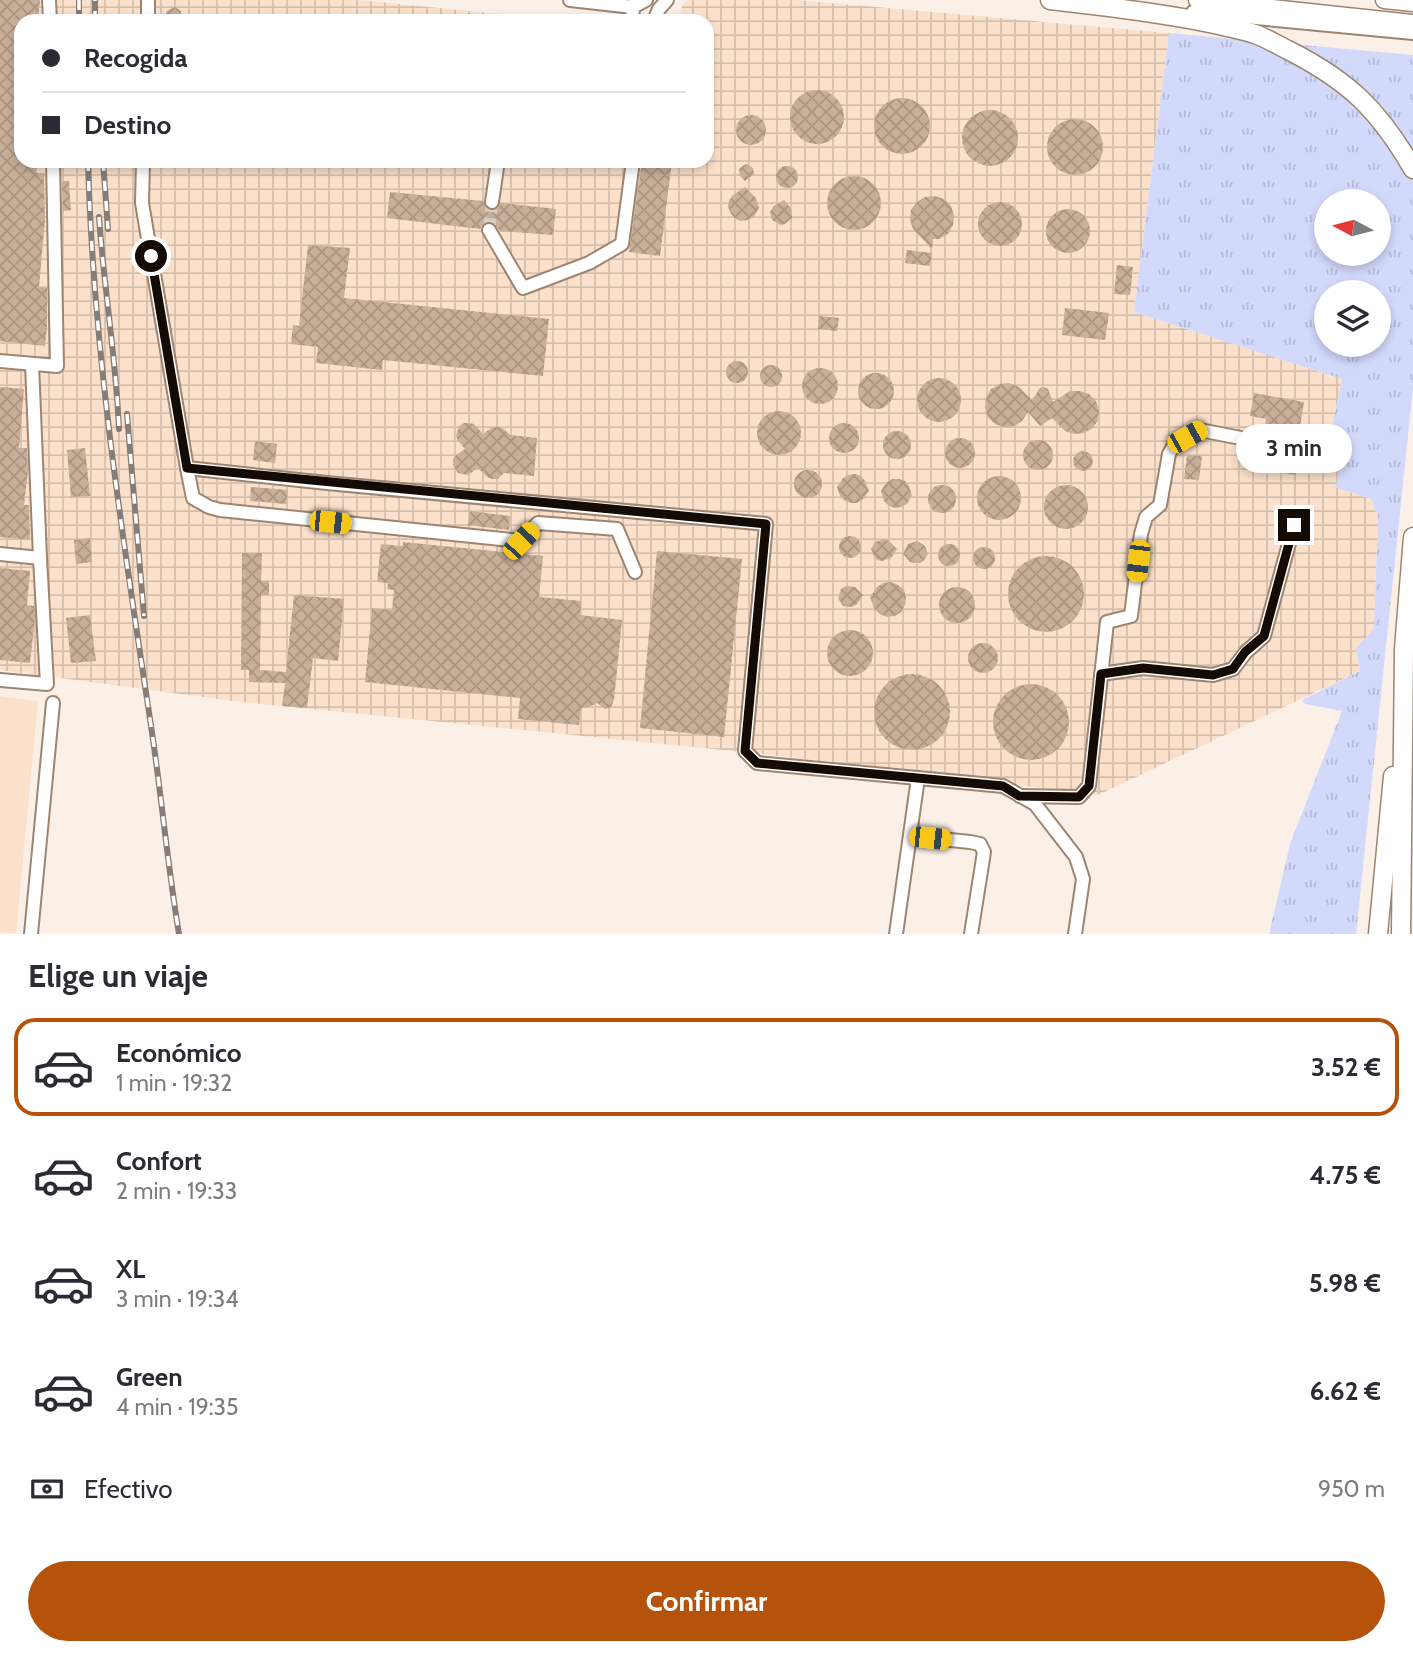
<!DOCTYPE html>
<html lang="es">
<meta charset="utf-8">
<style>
body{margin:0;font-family:Cabin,sans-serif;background:#f2f2f3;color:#2b2b33;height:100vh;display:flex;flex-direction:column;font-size:26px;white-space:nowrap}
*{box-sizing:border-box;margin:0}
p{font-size:23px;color:#7c7c81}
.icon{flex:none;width:38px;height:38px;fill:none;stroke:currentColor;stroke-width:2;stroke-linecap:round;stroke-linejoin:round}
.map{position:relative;height:934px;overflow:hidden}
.sheet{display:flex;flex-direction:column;background:#fff;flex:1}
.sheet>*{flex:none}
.banner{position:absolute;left:14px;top:14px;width:700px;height:154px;border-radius:21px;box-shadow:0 4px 10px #0003;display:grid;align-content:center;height:154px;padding:0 28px;background:#fff}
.needle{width:46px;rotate:277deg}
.controls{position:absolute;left:1314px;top:189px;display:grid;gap:14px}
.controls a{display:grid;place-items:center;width:77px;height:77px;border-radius:50%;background:#fff;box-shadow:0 4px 10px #0003;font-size:35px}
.end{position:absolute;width:32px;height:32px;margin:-16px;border:9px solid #140b05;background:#fff;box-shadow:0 0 0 4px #fff}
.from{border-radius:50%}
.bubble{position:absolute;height:49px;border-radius:24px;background:#fff;box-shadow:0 4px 10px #0003;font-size:23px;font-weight:800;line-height:49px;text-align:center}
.car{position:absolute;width:21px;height:42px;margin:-21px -10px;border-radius:9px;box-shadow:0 0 5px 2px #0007;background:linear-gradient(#f5c518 24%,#345 0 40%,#f5c518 0 76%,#345 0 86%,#f5c518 0)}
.banner b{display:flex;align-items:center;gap:24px;height:66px;font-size:26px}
.banner b+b{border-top:2px solid #e1e1e2}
.banner i{width:18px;height:18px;background:#2b2b33}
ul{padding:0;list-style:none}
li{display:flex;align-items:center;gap:21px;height:98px;margin:0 14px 10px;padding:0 14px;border:4px solid transparent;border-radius:21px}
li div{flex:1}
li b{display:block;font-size:26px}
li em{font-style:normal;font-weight:800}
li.current{border-color:#b45309}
li>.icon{width:63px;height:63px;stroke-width:1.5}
h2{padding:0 28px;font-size:32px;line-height:84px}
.pay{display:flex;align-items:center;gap:18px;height:77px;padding:0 28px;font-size:26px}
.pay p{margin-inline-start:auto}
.cta{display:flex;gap:14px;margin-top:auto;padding:14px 28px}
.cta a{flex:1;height:80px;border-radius:42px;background:#b45309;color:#fff;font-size:28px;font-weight:800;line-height:80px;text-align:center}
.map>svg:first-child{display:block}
</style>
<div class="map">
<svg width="1413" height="934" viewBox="0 0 1413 934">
<defs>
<pattern id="industrial-grid" width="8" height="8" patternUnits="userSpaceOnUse" patternTransform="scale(1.75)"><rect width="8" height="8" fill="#fbe1cb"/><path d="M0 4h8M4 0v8" fill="none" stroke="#d6c0ad"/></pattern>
<pattern id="grass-tufts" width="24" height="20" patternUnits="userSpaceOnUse" patternTransform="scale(1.75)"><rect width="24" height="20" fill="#d2d9fb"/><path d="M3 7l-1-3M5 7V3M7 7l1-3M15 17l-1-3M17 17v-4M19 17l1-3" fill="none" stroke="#b3b9d6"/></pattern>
<pattern id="building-cross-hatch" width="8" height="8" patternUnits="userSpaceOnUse" patternTransform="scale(1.75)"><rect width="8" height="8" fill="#c8af99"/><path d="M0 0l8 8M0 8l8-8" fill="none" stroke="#ab9582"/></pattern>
</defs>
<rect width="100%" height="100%" fill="#fbf0e7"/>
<path fill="#fbe1cb" d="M0,696L38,701L16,934L0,932Z"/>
<path fill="url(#industrial-grid)" d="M0,0H360L565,21H21V161H707V21H677L683,4L689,0H797L1169,33L1134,312L1342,379L1331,432L1347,440L1335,487L1371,499L1378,517L1374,629L1356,648L1360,671L1098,795L753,753L241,702L0,670Z"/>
<path fill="url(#grass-tufts)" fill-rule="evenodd" d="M1169,33L1413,55V388L1356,934H1269L1290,844L1342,711L1305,704L1302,700L1360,671L1356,648L1374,629L1378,517L1371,499L1335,487L1347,441L1331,432L1342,379L1134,312ZM1326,201H1379V254H1326ZM1326,292H1379V345H1326Z"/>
<g fill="url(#building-cross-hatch)">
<path d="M0,0H40L38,21H21V161H38L36,173H44L45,220L39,287L47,288V326L45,346L0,341Z"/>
<path d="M175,7L181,11V21H167L166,13L168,10Z"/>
<circle cx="817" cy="117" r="27"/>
<circle cx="902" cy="126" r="28"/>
<circle cx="990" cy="138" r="28"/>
<circle cx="751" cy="130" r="15"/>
<circle cx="1075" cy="147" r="28"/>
<path d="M642,161H672L660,256L629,252Z"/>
<path d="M747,164L753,168L754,174L745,181L740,176L739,169L744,165Z"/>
<circle cx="787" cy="177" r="11"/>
<circle cx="854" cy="203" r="27"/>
<path d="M62,181H69L71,210L63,211Z"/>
<path d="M745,187L756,198L759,208L754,216L748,220L741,221L735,218L731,214L728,207L729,201L733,195Z"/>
<path d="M390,192L483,201L486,208L491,211L498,208L501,203L556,209L553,235L500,231L494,223L490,221L484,223L480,229L387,218Z"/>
<path d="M935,196L944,199L951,206L954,215L953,225L948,234L939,239H933L932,249L913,229L910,220L911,210L917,202L925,197Z"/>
<path d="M784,200L791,208L792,218L785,224L780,225L772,220L770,212L774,206Z"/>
<circle cx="1000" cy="224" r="22"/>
<circle cx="1068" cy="231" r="22"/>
<path d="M308,245L350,248L344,298L549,319L543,376L383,360L382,370L316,363L318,347L291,344L293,325L299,326Z"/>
<path d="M907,250L932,253L930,266L905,263Z"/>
<path d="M1117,265L1133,267L1130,295L1114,294Z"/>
<path d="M1065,308L1109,313L1105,340L1062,335Z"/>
<path d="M819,316L839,318L837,331L818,329Z"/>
<circle cx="737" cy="372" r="11"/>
<circle cx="771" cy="376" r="11"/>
<circle cx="820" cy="386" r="18"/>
<circle cx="876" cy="391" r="18"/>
<circle cx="939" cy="400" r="22"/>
<path d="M1009,383L1019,387L1032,400L1040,388L1044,387L1048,389L1053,402L1070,391H1080L1089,394L1096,401L1099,410L1098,420L1093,428L1084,433L1075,434L1065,431L1052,418L1040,426L1028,412L1022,421L1014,426L1004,427L995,424L988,417L985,408L986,398L991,389L1000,384Z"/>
<path d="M0,387L24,389L19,448H27L28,471L24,505H29L30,540L0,537Z"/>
<path d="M1254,393L1304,402L1299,433L1303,434L1296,475L1258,469L1262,448L1265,442L1263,437L1266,419L1250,416Z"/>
<circle cx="779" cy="433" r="22"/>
<path d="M464,423H469L474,424L483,434L493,427H499L504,429L510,435L537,438L534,476L504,473L498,479H492L487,477L478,468L468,475L458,473L453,465V459L456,455L465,449L458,441L456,436L459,426Z"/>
<circle cx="844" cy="438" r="15"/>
<circle cx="897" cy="445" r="14"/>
<circle cx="960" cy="453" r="15"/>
<circle cx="1038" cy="455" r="15"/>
<path d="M255,441L277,444L275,463L253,460Z"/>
<path d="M85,448L90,496L71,497L67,450Z"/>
<circle cx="1083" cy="461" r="10"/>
<path d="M1187,455L1202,456L1199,480L1184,479Z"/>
<circle cx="808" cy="484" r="14"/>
<path d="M855,474L861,476L865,481L869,491L863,499L857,503H851L845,501L840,496L837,487L843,478L848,475Z"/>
<circle cx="999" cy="498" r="22"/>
<path d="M892,479H899L905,481L909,486L912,495L907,504L901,507L895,508L889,506L884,501L881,491L886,483Z"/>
<circle cx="942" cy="499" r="14"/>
<circle cx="1066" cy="507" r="22"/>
<path d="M251,487L288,490L286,504L250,501Z"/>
<path d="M470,511L510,516L509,530L468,525Z"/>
<circle cx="850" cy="547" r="11"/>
<path d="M90,538L92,562L76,564L74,540Z"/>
<path d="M884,539L889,541L897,549L891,558L882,561L877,560L874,556L871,549L875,542Z"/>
<path d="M917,541L925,546L928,554L924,560L920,563H915L910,562L903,554L908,544Z"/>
<path d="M403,542L543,556L539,597L581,601L580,615L622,620L614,700L611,707L605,709L597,703L589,707L581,708L579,725L518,719L520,698L365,682L372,608L392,610L394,590L387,589L388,583L377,582L381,544L403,546Z"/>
<circle cx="949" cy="555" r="11"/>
<circle cx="984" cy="558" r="11"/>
<path d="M657,551L742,559L724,737L640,728Z"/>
<path d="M242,553H262L261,581H269V595H261L260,670L286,672L294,595L344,599L338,661L313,658L307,708L282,706L285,683L249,682V670H241Z"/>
<circle cx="1046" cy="594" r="38"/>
<path d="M0,568L30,571L27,605L34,606L35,618L30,663L0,660Z"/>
<path d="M891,582L898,585L904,590L906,598L905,605L901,612L895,616L887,617L880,614L874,608L870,597L877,587L883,583Z"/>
<path d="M846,586L855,587L863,595L857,604L852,607L843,606L838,598L841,589Z"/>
<circle cx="957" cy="605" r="18"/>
<path d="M90,615L96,661L71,663L66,618Z"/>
<circle cx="850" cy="653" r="23"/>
<circle cx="983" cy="658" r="15"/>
<circle cx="912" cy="712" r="38"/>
<circle cx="1031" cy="722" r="38"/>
</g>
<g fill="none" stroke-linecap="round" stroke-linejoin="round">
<path stroke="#d8cec5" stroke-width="12" stroke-dasharray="12 6" stroke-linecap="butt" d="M489,230L492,202"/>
<g stroke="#9d8570" stroke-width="16">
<g id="minor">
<path d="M49,0L50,21"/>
<path d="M570,0L633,7L646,0"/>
<path d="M1193,12L1413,33"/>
<path d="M148,21V0"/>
<path d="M632,21L633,7L636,0"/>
<path d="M654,21L659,9L667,0"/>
<path d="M143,161L142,203L187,468L327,483L766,524L745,751L757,763L1003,786L1035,804L1076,857L1083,879L1075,934"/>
<path d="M492,202L498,161"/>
<path d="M489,230L523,288L589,263L622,244L633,161"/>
<path d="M0,361L57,366L53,161"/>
<path d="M32,364L40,558"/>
<path d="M187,468L193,498L209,507L220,510L521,541L538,523L617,529L635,572"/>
<path d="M0,554L40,558L47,684L0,680"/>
<path d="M1101,674L1143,668L1213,675L1233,669L1246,652L1264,636L1294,525"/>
<path d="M1020,796L1079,797L1089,786L1107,622L1131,616L1141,534L1146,517L1160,505L1169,454L1175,443L1200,430L1256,441"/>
<path d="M910,836L970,842L980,844L984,852L971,934"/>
<path d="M31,934L53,703"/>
<path d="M896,934L918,778"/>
</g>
</g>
<g stroke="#9d8570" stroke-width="19">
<g id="major">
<path d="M1197,0L1413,23"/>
<path d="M1384,0L1413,3"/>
</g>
</g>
<g stroke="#9d8570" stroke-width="21">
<g id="highway">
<path d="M1050,0C1107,7 1163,13 1219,25C1231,28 1243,30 1255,34C1266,38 1278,45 1288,50C1349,81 1379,110 1413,169"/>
<path d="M1378,934L1393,776"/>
<path d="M1401,934L1404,649L1413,537"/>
</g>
</g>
<use href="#minor" stroke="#fff" stroke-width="12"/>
<use href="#major" stroke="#fff" stroke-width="16"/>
<use href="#highway" stroke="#fff" stroke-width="18"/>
<g stroke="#877d76" stroke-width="6">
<g id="rail">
<path d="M79,0V21"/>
<path d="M95,21V0"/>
<path d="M88,161C93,348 122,534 150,719C161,790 167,862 179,934"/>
<path d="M103,161L108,229"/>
<path d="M99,217C104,288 116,358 119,429"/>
<path d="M127,414L144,616"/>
</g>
</g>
<use href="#rail" stroke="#fff" stroke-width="3.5" stroke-dasharray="10" stroke-linecap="butt"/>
</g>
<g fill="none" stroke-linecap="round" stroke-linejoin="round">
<path stroke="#140b05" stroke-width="9" d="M151,256L187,468L766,524L745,751L757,763L1003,786L1019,796L1079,797L1089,786L1101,674L1143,668L1213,675L1233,669L1245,652L1264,636L1294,525"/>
</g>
</svg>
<div class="controls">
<a><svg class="needle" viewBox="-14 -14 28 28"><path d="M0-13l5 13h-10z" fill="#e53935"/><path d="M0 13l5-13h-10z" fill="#7c7c81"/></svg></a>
<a><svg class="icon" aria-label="layers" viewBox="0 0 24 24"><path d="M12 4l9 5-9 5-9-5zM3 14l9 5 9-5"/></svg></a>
</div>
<i class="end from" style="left:151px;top:256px"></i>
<i class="end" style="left:1294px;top:525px"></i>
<div class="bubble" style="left:1236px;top:424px;width:116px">3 min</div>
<i class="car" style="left:1187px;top:437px;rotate:61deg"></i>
<i class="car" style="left:330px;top:522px;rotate:96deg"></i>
<i class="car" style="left:521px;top:541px;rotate:43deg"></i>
<i class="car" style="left:1138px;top:561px;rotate:187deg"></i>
<i class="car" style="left:930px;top:838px;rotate:96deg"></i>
<div class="banner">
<b><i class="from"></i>Recogida</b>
<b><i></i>Destino</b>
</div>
</div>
<section class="sheet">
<h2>Elige un viaje</h2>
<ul>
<li class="current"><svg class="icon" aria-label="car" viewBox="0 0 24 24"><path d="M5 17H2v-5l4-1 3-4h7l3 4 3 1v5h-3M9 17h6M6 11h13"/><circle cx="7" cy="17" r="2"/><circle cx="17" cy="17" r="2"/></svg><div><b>Económico</b><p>1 min · 19:32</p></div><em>3.52 €</em></li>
<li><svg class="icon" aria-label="car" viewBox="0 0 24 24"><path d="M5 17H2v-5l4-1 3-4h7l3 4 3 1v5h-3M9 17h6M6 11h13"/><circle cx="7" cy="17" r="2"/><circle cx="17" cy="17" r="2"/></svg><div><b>Confort</b><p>2 min · 19:33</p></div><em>4.75 €</em></li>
<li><svg class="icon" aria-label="car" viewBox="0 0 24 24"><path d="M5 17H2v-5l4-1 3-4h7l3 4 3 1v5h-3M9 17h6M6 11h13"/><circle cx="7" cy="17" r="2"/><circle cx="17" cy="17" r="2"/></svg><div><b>XL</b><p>3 min · 19:34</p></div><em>5.98 €</em></li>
<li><svg class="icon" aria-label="car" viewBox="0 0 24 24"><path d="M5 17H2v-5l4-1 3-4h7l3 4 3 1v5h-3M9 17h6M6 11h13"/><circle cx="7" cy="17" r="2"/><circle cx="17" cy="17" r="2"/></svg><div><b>Green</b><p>4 min · 19:35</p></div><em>6.62 €</em></li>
</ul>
<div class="pay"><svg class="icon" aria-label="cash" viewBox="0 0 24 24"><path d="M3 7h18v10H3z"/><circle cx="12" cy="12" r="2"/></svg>Efectivo<p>950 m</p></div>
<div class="cta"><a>Confirmar</a></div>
</section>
